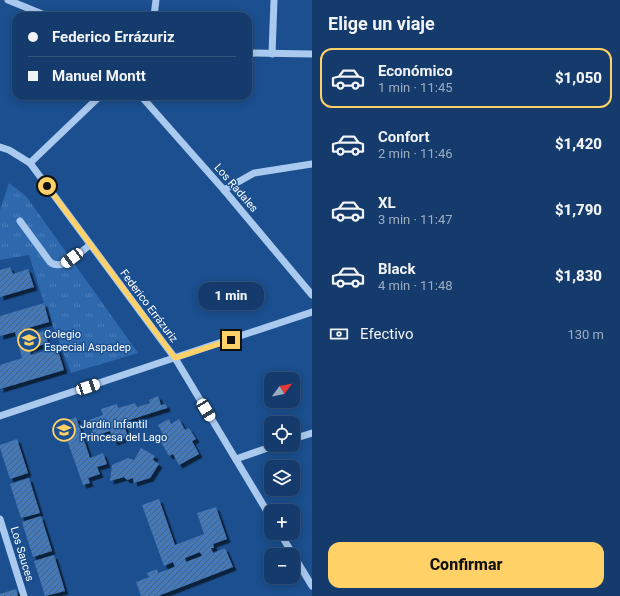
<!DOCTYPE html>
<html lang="es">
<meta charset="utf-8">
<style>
body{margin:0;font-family:Roboto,sans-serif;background:#214673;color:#f1f3f6;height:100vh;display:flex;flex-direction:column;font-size:15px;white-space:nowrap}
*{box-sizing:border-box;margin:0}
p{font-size:13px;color:#9dadc1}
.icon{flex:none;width:22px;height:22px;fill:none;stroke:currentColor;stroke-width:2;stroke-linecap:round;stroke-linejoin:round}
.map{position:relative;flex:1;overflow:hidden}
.side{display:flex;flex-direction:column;background:#143b6b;width:308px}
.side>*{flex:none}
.guide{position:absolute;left:12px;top:12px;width:240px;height:88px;border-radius:12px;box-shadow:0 2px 10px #0003,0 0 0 1px #33557e;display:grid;align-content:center;height:88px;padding:0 16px;background:#143b6b}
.needle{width:26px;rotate:58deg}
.fabs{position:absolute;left:264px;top:372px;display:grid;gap:8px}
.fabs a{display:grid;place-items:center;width:36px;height:36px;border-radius:8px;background:#143b6b;box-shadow:0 2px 10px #0003,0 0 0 1px #33557e;font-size:20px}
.end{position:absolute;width:18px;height:18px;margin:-9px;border:5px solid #ffd166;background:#111;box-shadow:0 0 0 2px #111}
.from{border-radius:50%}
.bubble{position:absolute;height:28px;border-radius:12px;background:#143b6b;box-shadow:0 2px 10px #0003,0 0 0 1px #33557e;font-size:13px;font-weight:800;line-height:28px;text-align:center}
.car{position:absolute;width:12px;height:24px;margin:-12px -6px;border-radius:5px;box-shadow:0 0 3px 1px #0007;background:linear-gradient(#fff 24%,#345 0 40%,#fff 0 76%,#345 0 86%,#fff 0)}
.guide b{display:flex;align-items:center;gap:14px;height:38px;font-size:15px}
.guide b+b{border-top:1px solid #33557e}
.guide i{width:10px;height:10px;background:#f1f3f6}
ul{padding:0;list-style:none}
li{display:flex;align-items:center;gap:12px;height:60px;margin:0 8px 6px;padding:0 8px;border:2px solid transparent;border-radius:12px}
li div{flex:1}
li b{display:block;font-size:15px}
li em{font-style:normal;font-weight:800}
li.current{border-color:#ffd166}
li>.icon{width:36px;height:36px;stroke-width:1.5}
h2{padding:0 16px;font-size:18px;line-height:48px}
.pay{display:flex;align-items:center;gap:10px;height:44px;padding:0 16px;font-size:15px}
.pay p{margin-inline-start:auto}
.cta{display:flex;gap:8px;margin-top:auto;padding:8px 16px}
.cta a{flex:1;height:46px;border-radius:12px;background:#ffd166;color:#111;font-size:16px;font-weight:800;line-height:46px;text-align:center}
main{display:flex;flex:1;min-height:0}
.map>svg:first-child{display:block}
</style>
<main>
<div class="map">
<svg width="312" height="596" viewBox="0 0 312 596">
<defs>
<pattern id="park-tufts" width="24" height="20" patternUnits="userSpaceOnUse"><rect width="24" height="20" fill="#2e69ad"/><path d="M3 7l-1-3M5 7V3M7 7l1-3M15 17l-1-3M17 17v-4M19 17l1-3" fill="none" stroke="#4d80b9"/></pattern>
<pattern id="building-hatch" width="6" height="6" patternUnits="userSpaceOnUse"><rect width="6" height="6" fill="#4478b7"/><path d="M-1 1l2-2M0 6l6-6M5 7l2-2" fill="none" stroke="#486282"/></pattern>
<filter id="shadow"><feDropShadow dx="3.5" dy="3.5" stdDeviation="0" flood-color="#0009"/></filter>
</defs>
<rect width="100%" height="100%" fill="#1b4f8f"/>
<path fill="url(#park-tufts)" d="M9,183L26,196L138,353L71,373L43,300L29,255L0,260V210Z"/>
<g fill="url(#building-hatch)" fill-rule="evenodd" filter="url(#shadow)">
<path d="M10,267L13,274L28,269L34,287L0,297V270Z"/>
<path d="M44,303L49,322L21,330L23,337L44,331L48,343L29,349L31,355L57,347L64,370L0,389V365L22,358L15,332L0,336V316Z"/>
<path d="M158,396L161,405L166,404L167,408L123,422L128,437L114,442L110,431L94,436L89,420L103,415L101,409L117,404L118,408L135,403L137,407L150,403L149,400Z"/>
<path d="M76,417L90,458L103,453L107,464L97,467L100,474L88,478L90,483L83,485L61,423Z"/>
<path d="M169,419L171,424L179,419L185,430L189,428L196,439L192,441L199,454L179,465L173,454L169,456L161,442L166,440L158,425Z"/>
<path d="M17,439L28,473L10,479L0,448V445Z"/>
<path d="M141,448L155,456L153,460L159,464L150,478L134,483L133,478L127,480L124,477L110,481L112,465L128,458L134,460Z"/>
<path d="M29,478L40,513L21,518L10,484Z"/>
<path d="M159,499L175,545L204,534L197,513L216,507L227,539L213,544L214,548H211L213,553L225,548L233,567L158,596H141L136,582L149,577L147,573L157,569L158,573L175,567L173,562L164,566L142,505ZM200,552L202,556L186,562L185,558Z"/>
<path d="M41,516L52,551L33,557L22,522Z"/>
<path d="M54,555L65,591L45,596L34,561Z"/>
<path d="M16,589L18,596H0V594Z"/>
</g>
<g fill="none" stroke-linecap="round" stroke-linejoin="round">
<g stroke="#a9c9ee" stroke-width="7">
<path d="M8,0L47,16"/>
<path d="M154,16L156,0"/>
<path d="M248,53L312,54"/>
<path d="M272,54L274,0"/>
<path d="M141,96L224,190L312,295"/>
<path d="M0,147L9,150L30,163L165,345L175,358L271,518"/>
<path d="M30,163L100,96"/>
<path d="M224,190L254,173L312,164"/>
<path d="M20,221L50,262C62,272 80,252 90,245"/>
<path d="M0,416L312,312"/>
<path d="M293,439L312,433"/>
<path d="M236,459L276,445"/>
<path d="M0,519L24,596"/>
<path d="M280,533L312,586"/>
</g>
</g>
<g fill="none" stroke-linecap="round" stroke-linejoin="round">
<path stroke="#ffd166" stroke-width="5" d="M47,186L175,358L231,340"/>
</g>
<defs>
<g id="school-ring" transform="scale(1.15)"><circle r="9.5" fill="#1b4f8f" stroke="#ffd166" stroke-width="1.5"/><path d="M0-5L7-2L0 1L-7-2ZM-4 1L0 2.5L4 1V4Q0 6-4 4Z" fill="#ffd166"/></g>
</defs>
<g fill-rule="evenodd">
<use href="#school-ring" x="29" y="340"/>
<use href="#school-ring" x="64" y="430"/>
</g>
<g text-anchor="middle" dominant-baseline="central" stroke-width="3" stroke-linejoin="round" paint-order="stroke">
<g font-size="11" fill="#fff" stroke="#1b4f8f">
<text transform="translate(236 188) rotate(49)">Los Radales</text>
<text transform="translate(149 306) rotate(53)">Federico Errázuriz</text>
<text transform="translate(22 554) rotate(73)">Los Sauces</text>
</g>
<g font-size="11" fill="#fff" stroke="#1b4f8f" text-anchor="start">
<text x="44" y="334">Colegio<tspan x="44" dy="13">Especial Aspadep</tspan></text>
<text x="80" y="424">Jardín Infantil<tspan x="80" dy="13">Princesa del Lago</tspan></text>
</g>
</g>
</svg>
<div class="fabs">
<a><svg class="needle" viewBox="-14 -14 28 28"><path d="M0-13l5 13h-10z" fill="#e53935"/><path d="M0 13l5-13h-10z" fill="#9dadc1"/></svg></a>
<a><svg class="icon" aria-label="locate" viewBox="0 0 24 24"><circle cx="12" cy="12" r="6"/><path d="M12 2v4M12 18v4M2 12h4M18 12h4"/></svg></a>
<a><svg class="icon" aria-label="layers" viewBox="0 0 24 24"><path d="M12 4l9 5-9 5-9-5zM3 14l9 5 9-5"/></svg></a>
<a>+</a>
<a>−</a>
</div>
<i class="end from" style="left:47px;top:186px"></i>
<i class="end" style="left:231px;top:340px"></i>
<div class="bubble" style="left:198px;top:282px;width:66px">1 min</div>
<i class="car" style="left:72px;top:258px;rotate:233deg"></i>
<i class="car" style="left:88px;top:387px;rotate:72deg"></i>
<i class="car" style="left:206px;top:410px;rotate:149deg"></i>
<div class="guide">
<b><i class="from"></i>Federico Errázuriz</b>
<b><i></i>Manuel Montt</b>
</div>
</div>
<section class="side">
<h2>Elige un viaje</h2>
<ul>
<li class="current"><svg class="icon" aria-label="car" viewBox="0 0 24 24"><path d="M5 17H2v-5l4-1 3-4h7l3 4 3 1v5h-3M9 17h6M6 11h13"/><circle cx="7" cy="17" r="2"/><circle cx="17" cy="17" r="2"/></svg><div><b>Económico</b><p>1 min · 11:45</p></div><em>$1,050</em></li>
<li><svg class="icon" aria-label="car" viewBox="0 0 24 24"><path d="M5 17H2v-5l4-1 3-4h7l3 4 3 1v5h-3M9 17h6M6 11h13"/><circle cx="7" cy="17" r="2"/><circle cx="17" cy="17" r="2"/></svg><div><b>Confort</b><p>2 min · 11:46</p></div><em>$1,420</em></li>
<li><svg class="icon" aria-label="car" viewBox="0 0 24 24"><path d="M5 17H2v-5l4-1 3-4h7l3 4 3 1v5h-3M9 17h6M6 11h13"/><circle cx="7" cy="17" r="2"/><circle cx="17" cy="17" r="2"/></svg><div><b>XL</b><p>3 min · 11:47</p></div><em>$1,790</em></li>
<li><svg class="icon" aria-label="car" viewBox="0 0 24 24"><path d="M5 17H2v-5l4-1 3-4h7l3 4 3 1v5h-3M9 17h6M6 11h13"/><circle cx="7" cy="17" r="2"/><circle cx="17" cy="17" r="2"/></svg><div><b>Black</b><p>4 min · 11:48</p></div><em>$1,830</em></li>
</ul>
<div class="pay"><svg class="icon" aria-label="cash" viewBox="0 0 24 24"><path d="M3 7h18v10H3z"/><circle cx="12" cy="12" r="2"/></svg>Efectivo<p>130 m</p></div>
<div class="cta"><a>Confirmar</a></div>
</section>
</main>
